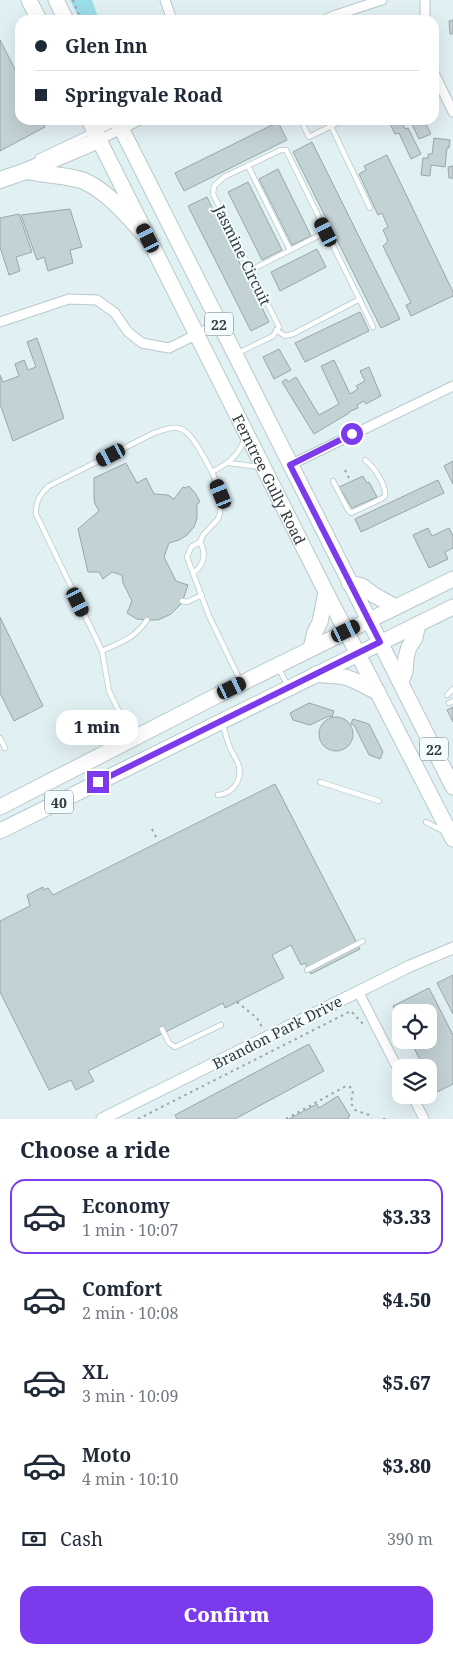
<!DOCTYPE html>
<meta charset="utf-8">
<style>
body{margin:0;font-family:"Noto Serif",serif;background:#f6f6f7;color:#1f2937;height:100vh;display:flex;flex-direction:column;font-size:19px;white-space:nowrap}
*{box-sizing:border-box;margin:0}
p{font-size:16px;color:#747a83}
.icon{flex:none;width:28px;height:28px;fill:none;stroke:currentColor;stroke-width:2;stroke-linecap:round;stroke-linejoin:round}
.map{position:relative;height:1119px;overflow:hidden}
.sheet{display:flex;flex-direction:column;background:#fff;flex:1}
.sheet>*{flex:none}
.banner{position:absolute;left:15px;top:15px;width:424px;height:110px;border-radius:15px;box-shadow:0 5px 20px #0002;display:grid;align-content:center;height:110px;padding:0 20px;background:#fff}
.tools{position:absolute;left:392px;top:1004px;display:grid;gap:10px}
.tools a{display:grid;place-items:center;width:45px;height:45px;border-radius:10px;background:#fff;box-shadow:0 5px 20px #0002;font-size:25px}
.end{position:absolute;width:22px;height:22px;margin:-11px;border:6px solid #7c3aed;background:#fff;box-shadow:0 0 0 2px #fff}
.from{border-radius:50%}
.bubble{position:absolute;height:35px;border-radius:15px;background:#fff;box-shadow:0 5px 20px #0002;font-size:16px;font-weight:800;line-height:35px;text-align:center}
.car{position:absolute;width:15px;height:30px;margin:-15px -8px;border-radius:6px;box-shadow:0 0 4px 1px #0007;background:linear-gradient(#222 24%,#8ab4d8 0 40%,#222 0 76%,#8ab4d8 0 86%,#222 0)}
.banner b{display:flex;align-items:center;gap:18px;height:48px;font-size:19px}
.banner b+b{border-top:1px solid #e0e1e3}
.banner i{width:12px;height:12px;background:#1f2937}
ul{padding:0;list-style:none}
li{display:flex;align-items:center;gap:15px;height:75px;margin:0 10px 8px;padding:0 10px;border:2px solid transparent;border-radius:15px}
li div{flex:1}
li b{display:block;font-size:19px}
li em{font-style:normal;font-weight:800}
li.on{border-color:#7c3aed}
li>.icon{width:45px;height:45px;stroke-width:1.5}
h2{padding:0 20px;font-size:22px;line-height:60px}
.pay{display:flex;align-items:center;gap:12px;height:55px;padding:0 20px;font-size:19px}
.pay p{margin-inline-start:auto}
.cta{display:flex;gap:10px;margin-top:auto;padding:10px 20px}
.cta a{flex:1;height:58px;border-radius:15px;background:#7c3aed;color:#fff;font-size:20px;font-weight:800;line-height:58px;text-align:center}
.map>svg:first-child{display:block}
</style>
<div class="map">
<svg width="453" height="1119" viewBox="0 0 453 1119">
<rect width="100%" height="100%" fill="#e1f0f3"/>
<path fill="#9cddea" d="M70,0H92L99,20H80Z"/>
<g fill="#c3d2d5" stroke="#98a6a9">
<path d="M453,20V34H450L449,21Z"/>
<path d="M0,40L20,79V120H41L45,127L0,151Z"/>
<path d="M398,120H401L405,129L408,128L421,154L411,159L399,133L395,134L390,124Z"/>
<path d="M410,120H424L431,134L419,139Z"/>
<path d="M278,122L287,140L184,191L175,173Z"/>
<path d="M434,138L450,140L449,148H447L445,167L431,165L430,176L421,175L423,158H428V154H432Z"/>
<path d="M312,142L400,319L381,328L293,152Z"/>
<path d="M387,155L453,292V296L411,316L406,305L411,303L383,246L388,241L383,230L388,227L382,213L378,215L359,174L366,170L364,166Z"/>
<path d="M453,166V178H449L448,167Z"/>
<path d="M278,169L311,236L292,245L259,179Z"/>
<path d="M248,182L282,250L262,260L228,192Z"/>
<path d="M207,197L269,322L251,331L188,206Z"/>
<path d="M70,209L82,247L70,250L73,263L48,271L44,257L37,260L21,215Z"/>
<path d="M19,214L32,252L16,257L20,271L9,275L0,247V218Z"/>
<path d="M317,249L326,267L280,291L271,272Z"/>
<path d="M360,312L369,331L305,362L295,343Z"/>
<path d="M37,338L64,418L13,441L0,404V375L3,382L19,376L15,364L24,360L28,370L36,367L27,342Z"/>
<path d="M279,349L291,370L274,379L263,357Z"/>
<path d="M334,360L350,394L358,389L356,386L365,381L360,371L369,367L381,396L366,404L364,401L357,405L358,408L349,412V413L314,434L282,382L286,379L288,382L296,377L319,415L339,404L321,366Z"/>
<path d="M453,461V484L444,466Z"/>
<path d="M126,463L137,483L146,478L154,494L168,495L174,499L183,487L186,488L189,486L196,494L200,502L197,504V518L194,527L187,535L179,540L169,543L164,557L176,581L188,585L184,597L180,605L171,614L158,620H147L137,619L127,613L132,601L123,583L122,575L112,572L103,579L99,572H88L78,529L99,511L95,504L94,497V478Z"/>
<path d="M363,476L367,483L369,482L377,497L352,508L339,487Z"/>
<path d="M438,480L444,493L361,532L355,519Z"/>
<path d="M428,528L432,536L449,528L453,536V548L445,552L448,559L429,568L413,535Z"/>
<path d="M0,617L43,706L14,721L0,693Z"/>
<path d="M309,703L334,711L332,717L329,716L310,725L293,720L290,713Z"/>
<path d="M453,707V722L447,710Z"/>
<circle cx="336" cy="734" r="17"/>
<path d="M353,719L369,724L383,752L380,759L369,755L354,725L351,724Z"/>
<path d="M275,784L360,949L311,974L305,963L301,965L291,945L272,955L284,978L225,1008L223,1003L88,1071L94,1081L76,1090L71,1080L49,1090L0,992V921L30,906L27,895L43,887L44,890L48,888L53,895Z"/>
<path d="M453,975V1014L437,983Z"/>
<path d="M429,988L453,1035V1084L437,1092L429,1077V1068H424L410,1040H429V1012H401V1023L393,1006Z"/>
<path d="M309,1044L324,1071L235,1119H177L175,1115Z"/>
<path d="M338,1096L350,1116L348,1117L349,1119H289L317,1104L319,1108Z"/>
</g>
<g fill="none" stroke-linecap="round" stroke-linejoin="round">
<g stroke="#b9c8cb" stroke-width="6">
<g id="service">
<path d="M301,120L309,137L331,126L370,208"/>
<path d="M331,126L344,120"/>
<path d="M38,157L93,131"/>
<path d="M248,166L290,250"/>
<path d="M251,270L326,232"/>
<path d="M276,330L285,336L293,334L360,299"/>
<path d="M238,353L273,336L279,327L213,194L214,186L224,177L281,150H286L373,327"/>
<path d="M229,463L260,467"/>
<path d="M212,472L221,494L220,513L218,519L203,535L200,542L191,547L187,557L209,616L241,682"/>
<path d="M333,481L348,510L351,513L381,499L385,496C386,484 374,467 365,460"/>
<path d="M194,572C205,565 206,552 200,542"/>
<path d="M182,601L187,602L202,595"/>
<path d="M102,651C121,642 134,639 147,620"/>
<path d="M279,669L288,686"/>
<path d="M447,695L453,689"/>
<path d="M449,703L453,701"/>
<path d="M131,736L109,691L102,651L36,514C35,502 40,494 49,486L154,433C162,431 170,426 178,428C192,430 205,460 212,472C229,463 237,457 245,439"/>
<path d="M0,738L5,748"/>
<path d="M320,782L379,801"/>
<path d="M218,795C232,794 242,781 239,766C237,760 233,754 230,748C227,740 225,733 223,724"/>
<path d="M426,822L443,831"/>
<path d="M307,970L363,941"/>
<path d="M162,1029L169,1043L175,1047L221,1025"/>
</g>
</g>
<g stroke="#b9c8cb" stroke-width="11">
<g id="minor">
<path d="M165,0L172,20"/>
<path d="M425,0V20"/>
<path d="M324,20L336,15L382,0"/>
<path d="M434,73L453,112"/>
<path d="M95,131L118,120"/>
<path d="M99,140L140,120"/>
<path d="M0,322L69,299L97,300L115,313L128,332L142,343L169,348L218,324"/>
<path d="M290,465L453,386"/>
<path d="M358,991L401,1075"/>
<path d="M412,1095L424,1119"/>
</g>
</g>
<g stroke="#b9c8cb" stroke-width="13">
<path id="tertiary" d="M102,1119L410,966L453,948"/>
</g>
<g stroke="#b9c8cb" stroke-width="17">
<g id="primary">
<path d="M29,0L39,20"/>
<path d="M56,0L66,20"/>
<path id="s1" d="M89,120L326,592L453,839"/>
<path d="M117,120L453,787"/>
</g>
</g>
<g stroke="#b9c8cb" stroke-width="17">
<g id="trunk">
<path d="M349,583L362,586L374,595L396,607"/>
<path d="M311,648L315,632L320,622L326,592"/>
<path d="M316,674C325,676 335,675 344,677C356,679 366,688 378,692"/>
<path d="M401,681L405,672L406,657L409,647L415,638L418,624"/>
<path d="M0,807L222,693L453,579"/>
<path d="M0,831L453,607"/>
</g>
</g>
<g stroke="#b9c8cb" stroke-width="18">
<g id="motorway">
<path d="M26,171C41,174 71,176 84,181C110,193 129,218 148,238"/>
<path d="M0,180L26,171L99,140"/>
</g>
</g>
<g stroke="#9aa5a7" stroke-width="2" stroke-dasharray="2.5 4" stroke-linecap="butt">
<path d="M73,0L81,20"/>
<path d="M345,470L350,480"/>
<path d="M152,829L156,837"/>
<path d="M237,1002L257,1018L261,1025L260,1028"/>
<path d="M393,1081L403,1099"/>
<path d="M138,1119L351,1011L363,1024"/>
<path d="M286,1119L346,1086L350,1087L353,1090L351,1103L355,1110L369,1115L371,1119"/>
<path d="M383,1119H387"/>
</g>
<use href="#service" stroke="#fff" stroke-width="4.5"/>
<use href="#minor" stroke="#fff" stroke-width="9"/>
<use href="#tertiary" stroke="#fff" stroke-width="11"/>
<use href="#primary" stroke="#fff" stroke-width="15"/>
<use href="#trunk" stroke="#fff" stroke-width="15"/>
<use href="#motorway" stroke="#fff" stroke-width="16"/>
</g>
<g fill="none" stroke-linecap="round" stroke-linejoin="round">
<path stroke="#7c3aed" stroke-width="6" d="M98,782L380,642L290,465L352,434"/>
</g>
<g text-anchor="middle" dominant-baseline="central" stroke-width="4" stroke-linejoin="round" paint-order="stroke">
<g fill="#f3fcfe" stroke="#6e7576" stroke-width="1">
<rect x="205" y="312.5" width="28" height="23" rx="4"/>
<rect x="420" y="737.5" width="28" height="23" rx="4"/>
<rect x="45" y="790.5" width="28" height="23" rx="4"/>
</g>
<g font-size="14" font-weight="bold" fill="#353b3c">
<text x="219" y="324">22</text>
<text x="434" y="749">22</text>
<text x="59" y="802">40</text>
</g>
<g font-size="15" fill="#353b3c" stroke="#f3fcfe">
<text transform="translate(243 255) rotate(64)">Jasmine Circuit</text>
<text stroke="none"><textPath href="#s1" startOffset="402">Ferntree Gully Road</textPath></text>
<text transform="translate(277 1032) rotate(-27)">Brandon Park Drive</text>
</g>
</g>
</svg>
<div class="tools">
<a><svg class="icon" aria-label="locate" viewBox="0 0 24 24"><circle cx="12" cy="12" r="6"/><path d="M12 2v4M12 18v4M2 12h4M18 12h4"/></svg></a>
<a><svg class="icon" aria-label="layers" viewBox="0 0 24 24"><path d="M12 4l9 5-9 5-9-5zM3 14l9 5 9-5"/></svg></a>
</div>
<i class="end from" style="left:352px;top:434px"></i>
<i class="end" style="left:98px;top:782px"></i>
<div class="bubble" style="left:56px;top:710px;width:82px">1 min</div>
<i class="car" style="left:326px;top:232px;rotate:334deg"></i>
<i class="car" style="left:148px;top:238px;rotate:333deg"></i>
<i class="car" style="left:111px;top:455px;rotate:243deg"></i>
<i class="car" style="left:221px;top:494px;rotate:338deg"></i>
<i class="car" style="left:78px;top:602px;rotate:154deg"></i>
<i class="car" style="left:346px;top:631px;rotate:64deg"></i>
<i class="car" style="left:232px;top:688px;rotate:64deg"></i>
<div class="banner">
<b><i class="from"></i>Glen Inn</b>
<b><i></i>Springvale Road</b>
</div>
</div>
<section class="sheet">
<h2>Choose a ride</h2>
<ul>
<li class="on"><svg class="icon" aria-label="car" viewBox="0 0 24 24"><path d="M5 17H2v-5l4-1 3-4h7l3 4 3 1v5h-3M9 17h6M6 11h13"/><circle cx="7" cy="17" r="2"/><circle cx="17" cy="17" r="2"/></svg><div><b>Economy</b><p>1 min · 10:07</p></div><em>$3.33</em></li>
<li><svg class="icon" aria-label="car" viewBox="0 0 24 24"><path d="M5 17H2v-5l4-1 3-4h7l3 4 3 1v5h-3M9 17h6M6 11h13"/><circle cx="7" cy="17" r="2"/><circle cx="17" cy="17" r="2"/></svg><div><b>Comfort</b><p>2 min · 10:08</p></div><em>$4.50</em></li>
<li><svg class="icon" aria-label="car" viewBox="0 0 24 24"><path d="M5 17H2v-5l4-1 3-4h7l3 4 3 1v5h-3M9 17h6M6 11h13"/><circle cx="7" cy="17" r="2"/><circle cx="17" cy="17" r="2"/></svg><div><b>XL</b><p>3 min · 10:09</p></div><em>$5.67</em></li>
<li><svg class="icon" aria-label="car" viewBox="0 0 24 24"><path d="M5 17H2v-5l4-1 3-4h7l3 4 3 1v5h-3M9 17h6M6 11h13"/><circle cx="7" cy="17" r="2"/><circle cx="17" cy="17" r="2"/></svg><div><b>Moto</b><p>4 min · 10:10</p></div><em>$3.80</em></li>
</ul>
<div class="pay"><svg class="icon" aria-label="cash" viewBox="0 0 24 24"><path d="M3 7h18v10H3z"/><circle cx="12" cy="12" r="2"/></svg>Cash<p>390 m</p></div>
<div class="cta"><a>Confirm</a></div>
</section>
